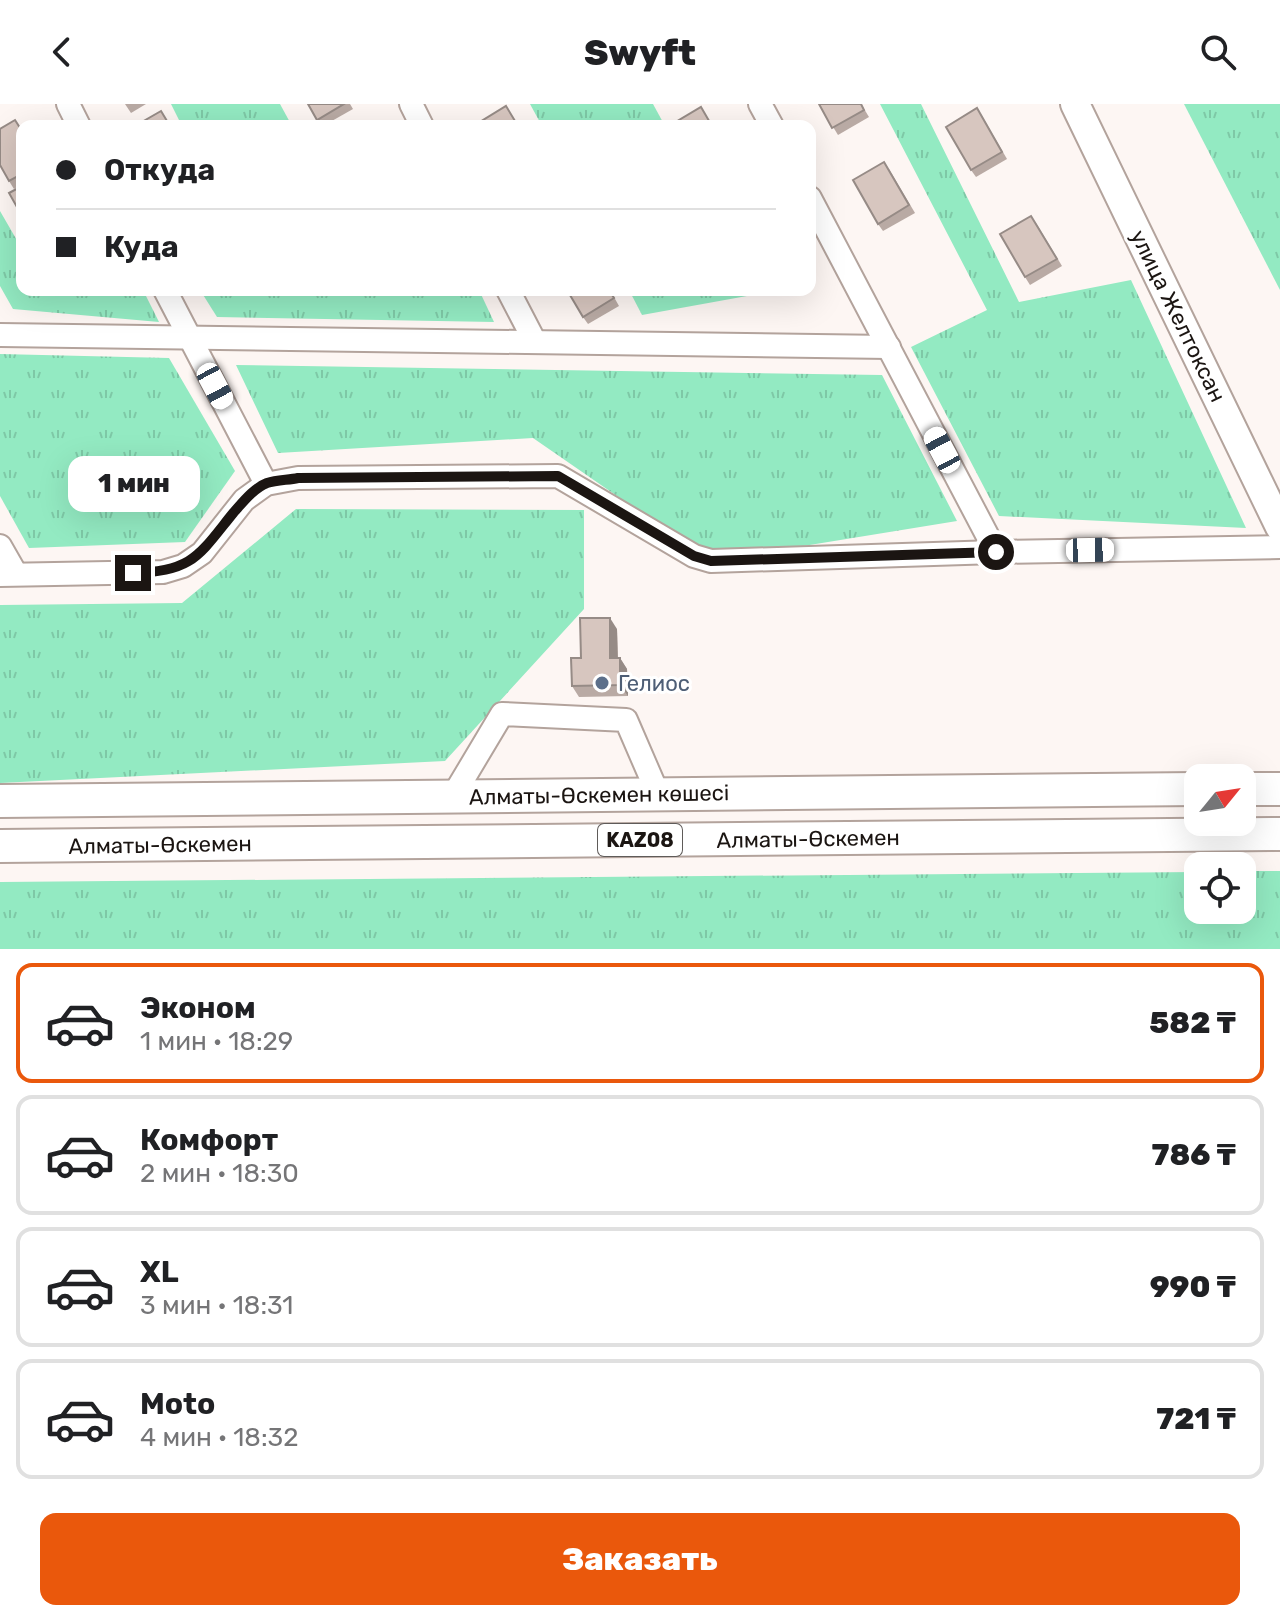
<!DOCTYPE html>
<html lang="ru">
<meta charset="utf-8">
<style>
body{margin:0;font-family:Rubik,sans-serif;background:#f2f2f2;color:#202124;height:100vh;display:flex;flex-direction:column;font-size:30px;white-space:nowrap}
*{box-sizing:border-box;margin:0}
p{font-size:26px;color:#757577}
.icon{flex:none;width:44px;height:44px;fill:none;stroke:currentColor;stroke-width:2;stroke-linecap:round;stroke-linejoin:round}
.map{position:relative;height:845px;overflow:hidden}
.panel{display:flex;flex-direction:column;background:#fff;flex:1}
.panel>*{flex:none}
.banner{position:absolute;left:16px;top:16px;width:800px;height:176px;border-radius:16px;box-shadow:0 8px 32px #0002;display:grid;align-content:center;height:176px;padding:0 40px;background:#fff}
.needle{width:52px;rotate:60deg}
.fabs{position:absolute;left:1184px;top:660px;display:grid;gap:16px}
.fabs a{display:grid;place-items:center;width:72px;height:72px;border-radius:16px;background:#fff;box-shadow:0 8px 32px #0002;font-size:40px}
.end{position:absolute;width:36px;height:36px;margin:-18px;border:10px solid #1b1512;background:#fff;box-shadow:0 0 0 4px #fff}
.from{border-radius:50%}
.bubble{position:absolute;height:56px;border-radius:16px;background:#fff;box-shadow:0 8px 32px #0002;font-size:26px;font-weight:800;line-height:56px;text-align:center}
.car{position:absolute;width:24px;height:48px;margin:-24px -12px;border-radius:10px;box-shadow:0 0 6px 2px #0007;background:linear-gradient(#fff 24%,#345 0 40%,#fff 0 76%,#345 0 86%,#fff 0)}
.banner b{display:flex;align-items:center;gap:28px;height:76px;font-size:30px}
.banner b+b{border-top:2px solid #e0e0e0}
.banner i{width:20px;height:20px;background:#202124}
ul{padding:14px 0 0;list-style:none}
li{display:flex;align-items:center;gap:24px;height:120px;margin:0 16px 12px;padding:0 24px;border:4px solid #e0e0e0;border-radius:16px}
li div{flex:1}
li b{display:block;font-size:30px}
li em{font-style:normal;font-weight:800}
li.current{border-color:#ea580c}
li>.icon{width:72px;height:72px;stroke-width:1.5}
.primary-button{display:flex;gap:16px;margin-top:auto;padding:16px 40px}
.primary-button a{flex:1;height:92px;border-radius:16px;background:#ea580c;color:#fff;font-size:32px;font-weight:800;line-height:92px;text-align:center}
header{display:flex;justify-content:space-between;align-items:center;height:104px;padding:0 40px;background:#fff;font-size:36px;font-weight:800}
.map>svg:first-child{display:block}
</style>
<header><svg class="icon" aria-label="back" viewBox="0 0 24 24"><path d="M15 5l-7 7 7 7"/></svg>Swyft<svg class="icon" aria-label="search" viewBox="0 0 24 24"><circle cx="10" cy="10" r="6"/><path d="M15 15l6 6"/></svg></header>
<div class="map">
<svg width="1280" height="845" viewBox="0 0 1280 845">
<defs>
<pattern id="grass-tufts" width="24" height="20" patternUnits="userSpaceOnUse" patternTransform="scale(2)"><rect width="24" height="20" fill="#93eac2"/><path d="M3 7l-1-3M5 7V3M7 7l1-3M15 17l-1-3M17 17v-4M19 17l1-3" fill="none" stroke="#7ec8a6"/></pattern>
</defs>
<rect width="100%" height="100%" fill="#fdf6f3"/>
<g fill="url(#grass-tufts)">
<path d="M171,0H280L292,22H182Z"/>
<path d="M530,0H653L665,22H542Z"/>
<path d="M880,0H921L1019,198L1131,176L1246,424L999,412L911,243L987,206Z"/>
<path d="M1184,0H1280V186Z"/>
<path d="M0,107L22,145V186H143L159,218L13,205L0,182Z"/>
<path d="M200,186H479L494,218L217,213Z"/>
<path d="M629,186H756L758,190L642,211Z"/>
<path d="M0,250L169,254L235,367L185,438L29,444L0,392Z"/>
<path d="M236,261L882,271L957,417L711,457L533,334L278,349Z"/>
<path d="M296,405L584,406V505L445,657L0,679V501L182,499Z"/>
<path d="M1242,767H1280V845H0V778L1198,768V806H1242Z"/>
</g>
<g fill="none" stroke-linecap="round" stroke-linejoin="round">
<g stroke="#b3a39c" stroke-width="26">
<g id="minor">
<path d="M68,0L79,22"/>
<path d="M411,0L422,22"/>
<path d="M760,0L772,22"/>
<path d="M810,94L996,448"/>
<path d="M165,186L266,380"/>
<path d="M508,186L535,238"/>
<path d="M0,231L889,243"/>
<path d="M0,442L16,470"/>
<path d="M0,471L163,468L183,462L202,449L244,396L266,380L298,374L558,372L694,452L711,457L996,448L1280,443"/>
<path d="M453,692L502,610L626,616L658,690"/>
</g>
</g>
<g stroke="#b3a39c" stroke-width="32">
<path id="major" d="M1075,0L1280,423"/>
</g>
<g stroke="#b3a39c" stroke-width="36">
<g id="highway">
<path d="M1242,685H1280"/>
<path d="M0,697L1198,685"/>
<path d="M0,742L1280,730"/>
</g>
</g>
<use href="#minor" stroke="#fff" stroke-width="22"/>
<use href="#major" stroke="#fff" stroke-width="28"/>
<use href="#highway" stroke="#fff" stroke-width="32"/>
</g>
<g fill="#b9aaa4">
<path d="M125,0H146L131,9Z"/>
<path d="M308,0H350L353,5L323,22H321Z"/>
<path d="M819,0H861L869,13L838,31Z"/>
<path d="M982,12L1007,55L976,73L971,66Z"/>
<path d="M22,26V80L14,85L9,77Z"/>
<path d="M889,65L915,109L883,127L878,120Z"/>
<path d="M1036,119L1062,162L1030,181L1025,173Z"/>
<path d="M610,186L619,202L588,220L583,213Z"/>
<path d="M617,525L618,554H620L627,565L628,592L579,593L572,582L581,554Z"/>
</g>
<g fill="#968b86">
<path d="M610,514L617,525L618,565L610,554Z"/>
<path d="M620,554L627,565L628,592L620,581Z"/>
</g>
<g fill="#d7c6bf" stroke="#968b86" stroke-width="2">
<path d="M308,0H344L317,16Z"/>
<path d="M819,0H861L864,6L832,24Z"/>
<path d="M506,2L518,22H476L475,21Z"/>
<path d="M701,3L712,22H669Z"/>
<path d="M977,4L1002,48L971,66L946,23Z"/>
<path d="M161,7L170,22H135Z"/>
<path d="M15,16L22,27V70L9,77L0,61V25Z"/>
<path d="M884,58L909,101L878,120L853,76Z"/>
<path d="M22,82V112L9,89Z"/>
<path d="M1031,112L1057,155L1025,173L1000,130Z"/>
<path d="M567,186H609L614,194L583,213Z"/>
<path d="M580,514H610V554H620V581L572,582L571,554H581Z"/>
</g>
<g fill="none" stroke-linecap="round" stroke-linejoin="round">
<path stroke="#1b1512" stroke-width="10" d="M133,469C193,468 199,451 234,408C243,398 254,384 267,379C277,376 289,376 298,374L558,372L694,452L711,457L996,448"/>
</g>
<circle fill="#5c6f8a" stroke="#fff" stroke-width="3" cx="602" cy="579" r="8"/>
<g text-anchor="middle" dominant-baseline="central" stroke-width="6" stroke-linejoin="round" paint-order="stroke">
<rect fill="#fff" stroke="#5f5b59" stroke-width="2" x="598" y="720" width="84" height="32" rx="6"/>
<g font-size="20" font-weight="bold" fill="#1b1512">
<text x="640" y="736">KAZ08</text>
</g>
<g font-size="22" fill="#1b1512" stroke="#fff">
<text transform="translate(1178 212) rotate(64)">улица Желтоксан</text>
<text transform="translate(599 691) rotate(-1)">Алматы-Өскемен көшесі</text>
<text transform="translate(808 735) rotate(-1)">Алматы-Өскемен</text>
<text transform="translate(160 741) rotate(-1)">Алматы-Өскемен</text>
</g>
<g font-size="22" fill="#4e5e75" stroke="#fff" text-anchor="start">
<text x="618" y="579">Гелиос</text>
</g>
</g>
</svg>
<div class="fabs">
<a><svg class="needle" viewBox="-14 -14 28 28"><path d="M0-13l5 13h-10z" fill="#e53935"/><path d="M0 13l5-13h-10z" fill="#757577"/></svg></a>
<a><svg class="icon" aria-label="locate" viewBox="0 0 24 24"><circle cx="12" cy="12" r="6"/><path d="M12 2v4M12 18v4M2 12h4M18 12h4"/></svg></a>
</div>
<i class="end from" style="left:996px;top:448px"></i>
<i class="end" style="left:133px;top:469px"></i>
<div class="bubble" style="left:68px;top:352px;width:132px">1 мин</div>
<i class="car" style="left:215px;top:282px;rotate:152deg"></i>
<i class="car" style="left:942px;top:346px;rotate:332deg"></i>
<i class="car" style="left:1090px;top:446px;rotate:89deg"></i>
<div class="banner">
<b><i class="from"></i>Откуда</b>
<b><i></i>Куда</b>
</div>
</div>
<section class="panel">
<ul>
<li class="current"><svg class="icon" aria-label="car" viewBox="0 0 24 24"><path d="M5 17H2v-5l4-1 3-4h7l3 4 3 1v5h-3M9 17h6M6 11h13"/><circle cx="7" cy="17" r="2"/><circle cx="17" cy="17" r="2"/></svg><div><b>Эконом</b><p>1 мин · 18:29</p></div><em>582 ₸</em></li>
<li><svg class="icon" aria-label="car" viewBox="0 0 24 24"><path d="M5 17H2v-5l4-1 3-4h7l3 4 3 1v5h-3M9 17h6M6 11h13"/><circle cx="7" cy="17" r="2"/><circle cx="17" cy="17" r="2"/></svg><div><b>Комфорт</b><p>2 мин · 18:30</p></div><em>786 ₸</em></li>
<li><svg class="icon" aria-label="car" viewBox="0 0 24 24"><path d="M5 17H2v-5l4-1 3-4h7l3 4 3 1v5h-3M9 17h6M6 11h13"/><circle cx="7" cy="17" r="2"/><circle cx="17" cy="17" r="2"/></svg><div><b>XL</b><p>3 мин · 18:31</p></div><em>990 ₸</em></li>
<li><svg class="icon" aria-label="car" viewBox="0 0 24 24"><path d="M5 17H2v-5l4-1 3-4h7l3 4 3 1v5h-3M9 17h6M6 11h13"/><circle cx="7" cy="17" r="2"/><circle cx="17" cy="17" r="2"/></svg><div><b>Moto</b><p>4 мин · 18:32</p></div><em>721 ₸</em></li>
</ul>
<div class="primary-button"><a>Заказать</a></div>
</section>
